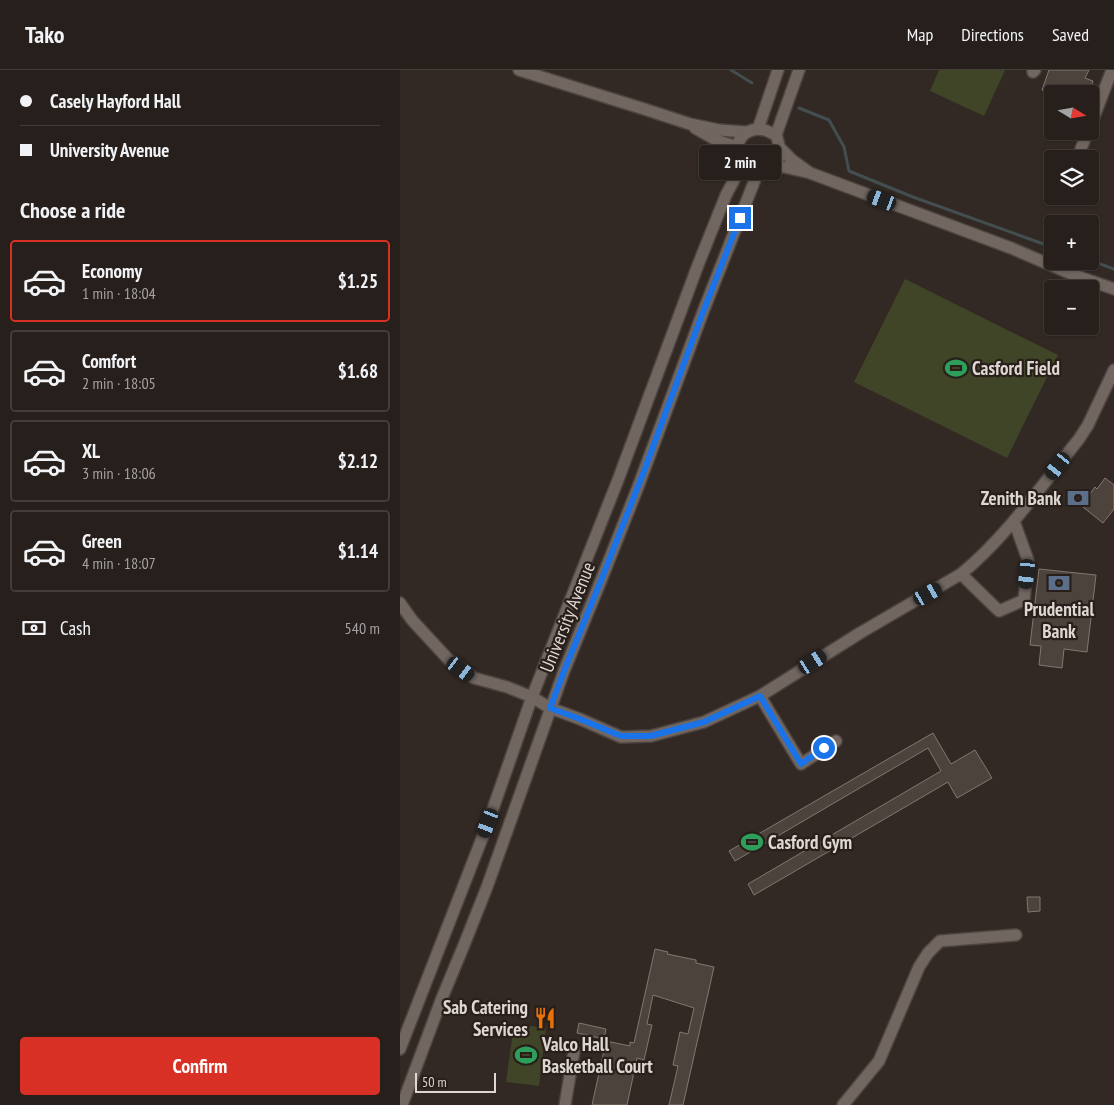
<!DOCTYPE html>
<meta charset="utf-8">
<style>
body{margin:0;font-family:"PT Sans Narrow",sans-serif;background:#2e2724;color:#f1f3f6;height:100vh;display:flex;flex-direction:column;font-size:19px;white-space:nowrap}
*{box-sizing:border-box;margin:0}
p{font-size:16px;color:#a4a2a3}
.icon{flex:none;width:28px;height:28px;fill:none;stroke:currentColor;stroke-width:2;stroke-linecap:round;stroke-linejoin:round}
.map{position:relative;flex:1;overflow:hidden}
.side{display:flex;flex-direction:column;background:#261f1b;width:400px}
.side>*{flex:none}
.top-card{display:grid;align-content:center;height:110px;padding:0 20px;background:#261f1b}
.needle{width:32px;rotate:101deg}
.buttons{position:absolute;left:644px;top:15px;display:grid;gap:10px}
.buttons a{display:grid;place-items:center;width:55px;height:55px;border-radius:5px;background:#261f1b;box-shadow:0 1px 4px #0004,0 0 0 1px #423d3a;font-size:25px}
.scale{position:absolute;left:15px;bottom:12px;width:81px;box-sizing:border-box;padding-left:5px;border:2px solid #ddd6d3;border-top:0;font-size:14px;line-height:18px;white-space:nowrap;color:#ddd6d3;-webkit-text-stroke:4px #281f1a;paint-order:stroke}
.end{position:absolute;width:22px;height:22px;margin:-11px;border:6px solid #1a73e8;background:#fff;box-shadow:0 0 0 2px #fff}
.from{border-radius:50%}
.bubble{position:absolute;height:35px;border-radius:5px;background:#261f1b;box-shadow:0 1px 4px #0004,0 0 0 1px #423d3a;font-size:16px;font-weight:600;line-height:35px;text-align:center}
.car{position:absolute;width:15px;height:30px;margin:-15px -8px;border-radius:6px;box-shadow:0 0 4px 1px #0007;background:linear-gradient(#222 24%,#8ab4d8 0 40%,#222 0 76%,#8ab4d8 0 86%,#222 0)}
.top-card b{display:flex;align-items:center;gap:18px;height:48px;font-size:19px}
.top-card b+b{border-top:1px solid #423d3a}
.top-card i{width:12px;height:12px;background:#f1f3f6}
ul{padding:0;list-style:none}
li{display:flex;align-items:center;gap:15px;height:82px;margin:0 10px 8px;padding:0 10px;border:2px solid #423d3a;border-radius:5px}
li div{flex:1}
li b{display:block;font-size:19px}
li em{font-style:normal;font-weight:600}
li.selected{border-color:#d93025}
li>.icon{width:45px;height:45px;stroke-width:1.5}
h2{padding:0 20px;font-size:22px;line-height:60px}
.pay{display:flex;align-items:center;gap:12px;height:55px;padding:0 20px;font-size:19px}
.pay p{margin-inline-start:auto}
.cta{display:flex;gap:10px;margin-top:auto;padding:10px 20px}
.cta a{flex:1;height:58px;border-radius:5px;background:#d93025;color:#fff;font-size:20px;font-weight:600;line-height:58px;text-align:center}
header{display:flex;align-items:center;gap:30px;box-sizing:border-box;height:70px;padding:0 25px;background:#261f1b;border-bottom:1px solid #423d3a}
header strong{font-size:24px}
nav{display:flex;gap:28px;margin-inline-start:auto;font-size:18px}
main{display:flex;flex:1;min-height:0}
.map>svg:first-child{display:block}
</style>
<header>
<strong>Tako</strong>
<nav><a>Map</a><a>Directions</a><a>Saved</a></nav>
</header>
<main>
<section class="side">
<div class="top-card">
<b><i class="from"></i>Casely Hayford Hall</b>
<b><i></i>University Avenue</b>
</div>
<h2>Choose a ride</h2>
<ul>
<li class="selected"><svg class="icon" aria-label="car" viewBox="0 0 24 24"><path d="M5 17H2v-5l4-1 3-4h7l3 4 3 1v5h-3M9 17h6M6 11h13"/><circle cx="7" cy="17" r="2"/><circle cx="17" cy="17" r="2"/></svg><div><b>Economy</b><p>1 min · 18:04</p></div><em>$1.25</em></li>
<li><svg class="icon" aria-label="car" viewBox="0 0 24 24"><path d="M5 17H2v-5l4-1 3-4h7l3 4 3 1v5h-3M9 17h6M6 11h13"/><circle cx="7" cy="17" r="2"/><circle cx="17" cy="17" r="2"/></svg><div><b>Comfort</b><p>2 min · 18:05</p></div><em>$1.68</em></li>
<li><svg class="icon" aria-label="car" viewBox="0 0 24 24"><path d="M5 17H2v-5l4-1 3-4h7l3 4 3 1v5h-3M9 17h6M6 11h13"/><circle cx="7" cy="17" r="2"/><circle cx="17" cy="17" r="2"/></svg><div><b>XL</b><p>3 min · 18:06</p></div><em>$2.12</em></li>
<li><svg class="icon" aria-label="car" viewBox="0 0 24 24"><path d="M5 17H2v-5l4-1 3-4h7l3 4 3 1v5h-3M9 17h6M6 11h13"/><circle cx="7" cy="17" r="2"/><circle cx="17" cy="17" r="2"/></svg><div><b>Green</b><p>4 min · 18:07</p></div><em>$1.14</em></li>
</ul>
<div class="pay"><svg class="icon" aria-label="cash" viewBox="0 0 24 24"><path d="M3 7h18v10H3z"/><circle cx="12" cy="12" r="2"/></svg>Cash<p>540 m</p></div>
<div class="cta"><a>Confirm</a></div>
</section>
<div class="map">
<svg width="714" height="1035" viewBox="0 0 714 1035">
<rect width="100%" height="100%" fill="#322924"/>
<g fill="#3f4526">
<path d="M539,0H605L584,46L530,21Z"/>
<path d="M505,209L658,285L607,388L454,312Z"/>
<path d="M114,954L146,958L139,1016L106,1012Z"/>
</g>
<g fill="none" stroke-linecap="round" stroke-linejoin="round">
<g stroke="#424e4f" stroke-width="3">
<path d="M331,0L352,13"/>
<path d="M399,38L429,50L444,77L449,101L513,127L652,177"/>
<path d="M690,190L714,199"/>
</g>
</g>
<g fill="#4d433d" stroke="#827771">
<path d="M649,0H689L685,8L693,11L688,24H652L642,20Z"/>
<path d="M705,408L714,415V439L703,453L683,437L688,431L686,429L695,417L697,419Z"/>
<path d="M639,499L696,505L687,582L664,579L662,598L639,595L641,576L630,575Z"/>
<path d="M533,663L551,694L575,680L592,708L557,728L548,712L354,825L348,814L541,701L528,678L335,791L329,781Z"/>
<path d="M627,827H640V841L628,842Z"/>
<path d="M255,879L268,882L267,884L296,890V893L314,897L283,1035H269L278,996L273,995L280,962L288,964L294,938L253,925L247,954L252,955L244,990L237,988L227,1035H192L206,971L230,976V972L234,973Z"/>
<path d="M179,953L206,959L204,969L177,963Z"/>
</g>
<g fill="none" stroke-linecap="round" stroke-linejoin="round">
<g stroke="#4d4440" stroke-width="14">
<g id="minor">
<path d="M119,0L244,39L290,54L319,60L346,62"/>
<path d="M633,2L635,0"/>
<path d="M690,57L712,0L714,1"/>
<path d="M295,58L316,70L337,77"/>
<path d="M358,59L365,60L376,65C395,115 328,110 338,74C341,64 348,60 358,59Z"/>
<path d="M358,59L378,0"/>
<path d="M376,65L399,0"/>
<path d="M380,78L392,90L410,103L611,178L674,205L714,219"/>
<path d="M677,89L688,61"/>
<path d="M375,95L406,102"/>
<path d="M561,504L599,541L624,530L628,490L614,451"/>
<path d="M0,533L12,550L48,589L74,608L107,617L132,627L150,638L180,649L221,667L251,666L304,652L360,626L460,563L561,504C607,466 642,415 679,369L688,355L714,300"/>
<path d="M360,626L401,694L436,671"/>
<path d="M0,979L88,753L132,627L218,410L298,195L326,125L342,95"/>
<path d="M2,1035L42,928L64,875L87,817L164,601L202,508L238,417L303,242L358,102"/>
<path d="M165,1035L174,981"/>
<path d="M443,1035L479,991L519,897L528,883L540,871L616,865"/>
</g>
</g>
<use href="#minor" stroke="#716660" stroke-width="11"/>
</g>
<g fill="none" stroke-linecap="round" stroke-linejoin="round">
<path stroke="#1a73e8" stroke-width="6" d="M340,148L303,242L244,401L202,508L164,601L150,638L180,649L221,666H250L304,652L360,626L401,694L424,678"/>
</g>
<defs>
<g id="stadium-bare" transform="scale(1.725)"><path d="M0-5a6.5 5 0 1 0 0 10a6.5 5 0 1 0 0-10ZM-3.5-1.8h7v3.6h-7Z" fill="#2e9e5b" stroke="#281f1a" stroke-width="2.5" paint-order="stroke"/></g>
<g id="bank-bare" transform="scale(1.725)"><path d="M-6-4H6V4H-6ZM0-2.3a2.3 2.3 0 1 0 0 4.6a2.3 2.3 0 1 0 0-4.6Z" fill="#5c6f8a" stroke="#281f1a" stroke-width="2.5" paint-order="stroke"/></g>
<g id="restaurant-bare" transform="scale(1.725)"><path d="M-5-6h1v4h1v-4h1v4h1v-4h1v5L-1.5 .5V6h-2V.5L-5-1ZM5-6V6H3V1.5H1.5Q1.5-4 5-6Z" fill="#e8710a" stroke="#281f1a" stroke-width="2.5" paint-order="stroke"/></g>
</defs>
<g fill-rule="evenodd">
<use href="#stadium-bare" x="556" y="298"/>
<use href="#bank-bare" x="678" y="428"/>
<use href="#bank-bare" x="659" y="513"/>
<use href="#stadium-bare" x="352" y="772"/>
<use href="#restaurant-bare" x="145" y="948"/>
<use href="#stadium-bare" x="126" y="985"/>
</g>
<g text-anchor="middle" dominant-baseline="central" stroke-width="4.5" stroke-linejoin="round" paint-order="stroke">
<g font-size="19" font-weight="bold" fill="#ddd6d3" stroke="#281f1a" text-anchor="start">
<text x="572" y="298">Casford Field</text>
<text x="661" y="428" text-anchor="end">Zenith Bank</text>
<text x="659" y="539" text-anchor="middle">Prudential<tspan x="659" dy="22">Bank</tspan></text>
<text x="368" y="772">Casford Gym</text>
<text x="128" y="937" text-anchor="end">Sab Catering<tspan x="128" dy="22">Services</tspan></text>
<text x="142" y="974">Valco Hall<tspan x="142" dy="22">Basketball Court</tspan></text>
</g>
<g font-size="19" fill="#ddd6d3" stroke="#281f1a">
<text transform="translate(167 547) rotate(-68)">University Avenue</text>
</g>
</g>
</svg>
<div class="buttons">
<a><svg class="needle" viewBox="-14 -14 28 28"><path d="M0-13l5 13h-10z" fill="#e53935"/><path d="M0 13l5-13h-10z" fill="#a4a2a3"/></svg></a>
<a><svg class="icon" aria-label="layers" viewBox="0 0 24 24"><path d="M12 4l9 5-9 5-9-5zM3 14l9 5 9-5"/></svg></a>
<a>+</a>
<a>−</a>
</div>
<div class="scale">50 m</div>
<i class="end from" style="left:424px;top:678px"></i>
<i class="end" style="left:340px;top:148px"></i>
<div class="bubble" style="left:299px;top:75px;width:82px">2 min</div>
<i class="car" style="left:482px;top:130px;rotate:291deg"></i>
<i class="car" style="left:658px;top:396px;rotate:218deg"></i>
<i class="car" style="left:627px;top:504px;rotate:186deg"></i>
<i class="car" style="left:528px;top:524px;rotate:60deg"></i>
<i class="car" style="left:413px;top:592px;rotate:58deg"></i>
<i class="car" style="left:61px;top:599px;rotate:126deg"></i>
<i class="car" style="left:88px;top:753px;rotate:201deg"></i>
</div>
</main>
